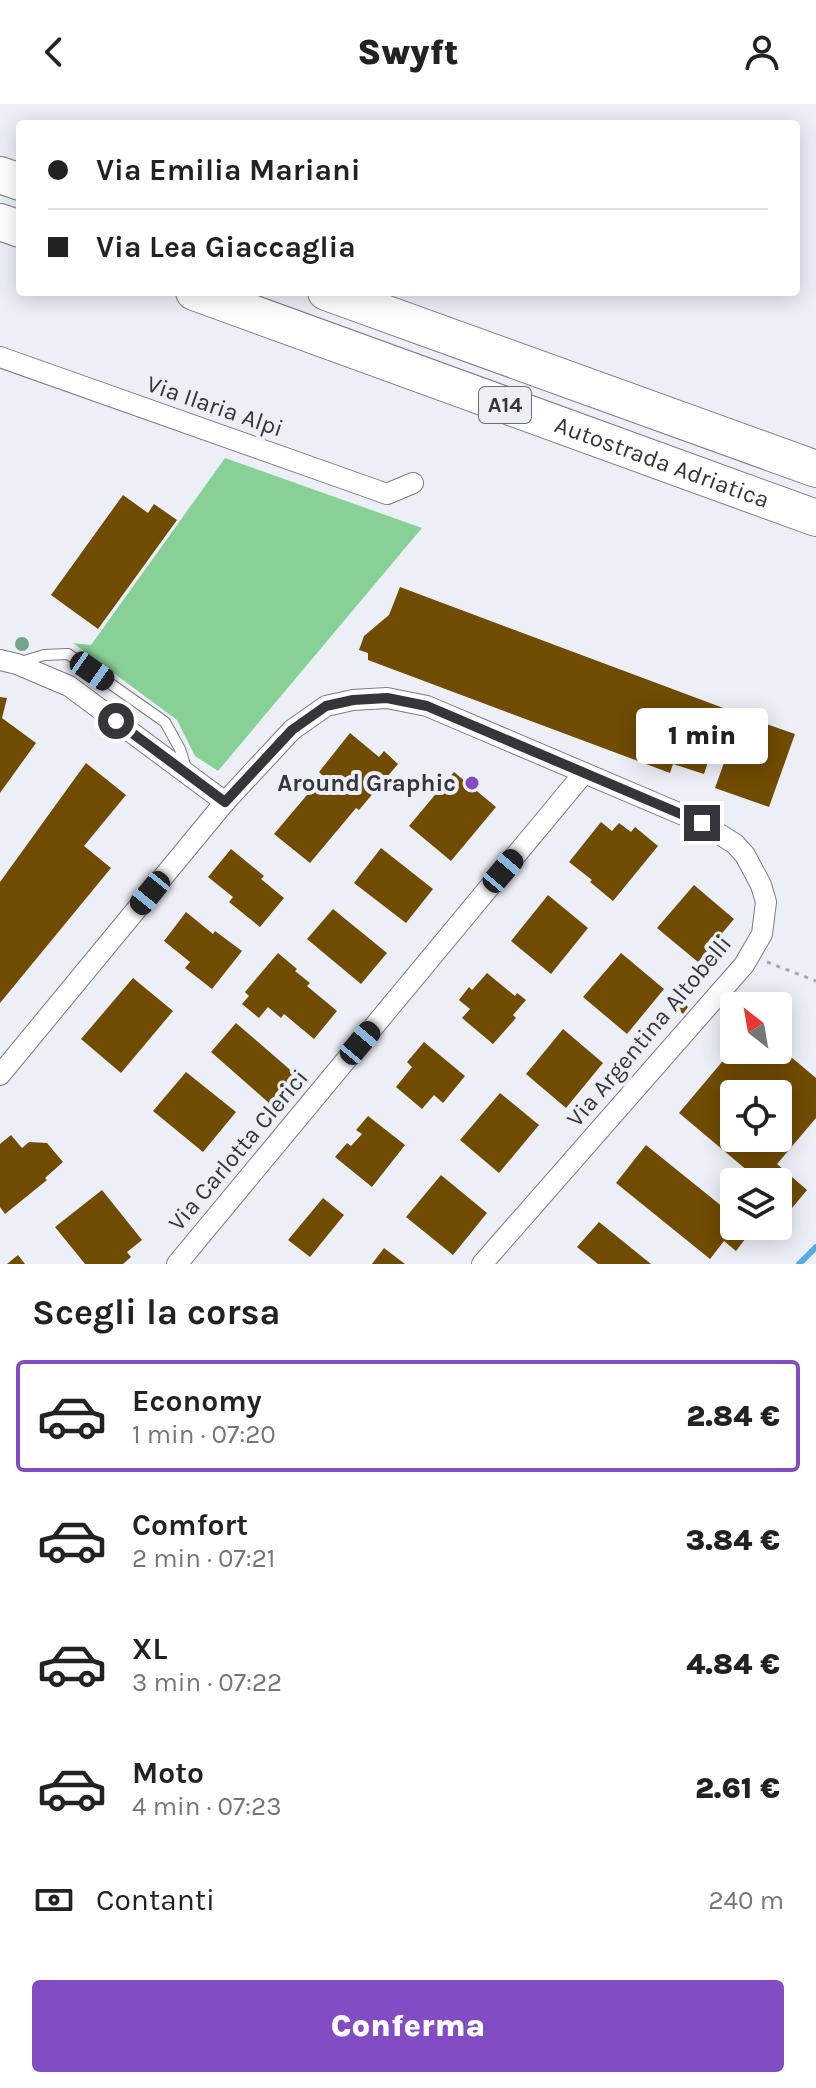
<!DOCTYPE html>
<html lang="it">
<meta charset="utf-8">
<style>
body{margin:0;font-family:Karla,sans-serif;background:#f2f2f2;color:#222;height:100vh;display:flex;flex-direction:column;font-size:30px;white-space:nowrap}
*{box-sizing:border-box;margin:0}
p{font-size:26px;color:#767676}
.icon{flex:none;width:44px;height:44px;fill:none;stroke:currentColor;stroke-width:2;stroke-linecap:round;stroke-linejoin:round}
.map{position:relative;height:1160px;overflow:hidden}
.side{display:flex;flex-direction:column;background:#fff;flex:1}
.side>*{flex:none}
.top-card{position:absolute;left:16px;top:16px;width:784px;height:176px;border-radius:8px;box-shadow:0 4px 20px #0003;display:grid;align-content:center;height:176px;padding:0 32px;background:#fff}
.needle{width:52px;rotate:329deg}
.buttons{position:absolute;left:720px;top:888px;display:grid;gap:16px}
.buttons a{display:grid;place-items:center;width:72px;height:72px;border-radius:8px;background:#fff;box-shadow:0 4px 20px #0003;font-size:40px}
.end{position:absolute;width:36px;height:36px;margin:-18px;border:10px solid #353639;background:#fff;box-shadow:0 0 0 4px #fff}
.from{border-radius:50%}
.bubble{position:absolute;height:56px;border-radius:8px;background:#fff;box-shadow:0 4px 20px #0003;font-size:26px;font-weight:800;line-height:56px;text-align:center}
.car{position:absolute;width:24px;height:48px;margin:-24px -12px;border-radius:10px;box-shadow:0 0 6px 2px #0007;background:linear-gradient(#222 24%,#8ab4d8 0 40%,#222 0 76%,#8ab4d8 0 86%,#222 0)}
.top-card b{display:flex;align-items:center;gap:28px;height:76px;font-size:30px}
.top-card b+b{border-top:2px solid #e0e0e0}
.top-card i{width:20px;height:20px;background:#222}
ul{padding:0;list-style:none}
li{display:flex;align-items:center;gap:24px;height:112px;margin:0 16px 12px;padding:0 16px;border:4px solid transparent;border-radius:8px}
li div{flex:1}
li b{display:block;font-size:30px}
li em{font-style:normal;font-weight:800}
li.current{border-color:#824cc4}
li>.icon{width:72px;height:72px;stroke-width:1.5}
h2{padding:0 32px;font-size:36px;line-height:96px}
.pay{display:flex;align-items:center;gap:20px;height:88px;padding:0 32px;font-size:30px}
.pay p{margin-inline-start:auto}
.action{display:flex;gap:16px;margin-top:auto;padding:16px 32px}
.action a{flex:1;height:92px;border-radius:8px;background:#824cc4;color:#fff;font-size:32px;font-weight:800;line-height:92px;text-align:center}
header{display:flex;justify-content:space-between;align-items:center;height:104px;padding:0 32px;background:#fff;font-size:36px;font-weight:800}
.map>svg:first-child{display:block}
</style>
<header><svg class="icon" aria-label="back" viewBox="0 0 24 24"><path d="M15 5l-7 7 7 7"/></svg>Swyft<svg class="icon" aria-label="person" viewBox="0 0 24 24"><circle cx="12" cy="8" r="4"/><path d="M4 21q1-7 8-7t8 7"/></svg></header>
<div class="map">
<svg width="816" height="1160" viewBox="0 0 816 1160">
<rect width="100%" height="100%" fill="#edeff7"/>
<path fill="#87d197" d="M225,354L422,424L218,667L195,652L177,616L73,539L91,541Z"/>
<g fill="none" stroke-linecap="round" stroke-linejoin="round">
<path stroke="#52ace1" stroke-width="6" d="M799,1160L816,1143"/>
</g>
<g fill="#704b02" fill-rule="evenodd">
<path d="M123,391L148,409L154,400L177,416L98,525L51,491Z"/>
<path d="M400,483L726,605L704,670L673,660L670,669L368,556V549L359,546L364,532L389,511Z"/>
<path d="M0,593L7,594L2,614L36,639L0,689Z"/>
<path d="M741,611L795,630L769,703L715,684Z"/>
<path d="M350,629L379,653L384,647L398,660L359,706L356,704L310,759L274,730L323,672L319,668Z"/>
<path d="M86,659L126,691L84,742L111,764L0,899V778Z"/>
<path d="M454,668L496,703L451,757L409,722Z"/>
<path d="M601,718L612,727L619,719L631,728L635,723L658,742L613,797L590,778L592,776L569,758Z"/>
<path d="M381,744L433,785L406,819L354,779Z"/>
<path d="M231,745L264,772L261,775L284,794L260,823L229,798L233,793L208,773Z"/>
<path d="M694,781L734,815L698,858L657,824Z"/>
<path d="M548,791L588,824L551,870L511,837Z"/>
<path d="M333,805L387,849L361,880L307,835Z"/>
<path d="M186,808L213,830L215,827L242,847L212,885L185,864L190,858L164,837Z"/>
<path d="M278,849L297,865L295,867L310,879L307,882L337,907L314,935L284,910L281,914L268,903L259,914L242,900L249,892L245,888Z"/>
<path d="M621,849L664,885L627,930L583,893Z"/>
<path d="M487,869L515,892L517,889L526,896L513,911L516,914L493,940L462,914L470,905L459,896L469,883L472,886Z"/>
<path d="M133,874L173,907L121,969L81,935Z"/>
<path d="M683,898L688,903L683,910L678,905Z"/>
<path d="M236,919L295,970L269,999L211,948Z"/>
<path d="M563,925L603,959L566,1004L526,970Z"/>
<path d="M424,938L465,972L443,999L434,991L422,1005L396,983L412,963L407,958Z"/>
<path d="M778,942L816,974V1014L777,1060L807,1086L792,1104L778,1092V1078H761L679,1009L732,946H778ZM734,990H778V1034H734Z"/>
<path d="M186,968L236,1008L203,1048L153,1007Z"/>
<path d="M500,989L539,1021L499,1069L460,1036Z"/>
<path d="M368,1012L405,1041L372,1083L335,1053L347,1039L351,1042L362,1030L356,1026Z"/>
<path d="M11,1031L22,1044L29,1038L47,1039L63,1058L45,1074L47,1076L5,1110L0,1103V1040Z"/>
<path d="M646,1041L734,1112V1122H746L752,1126L736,1147L724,1137L710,1155L616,1079Z"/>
<path d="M441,1071L487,1109L453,1151L406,1113Z"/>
<path d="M102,1086L142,1136L127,1148L131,1153L123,1160H85L55,1123Z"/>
<path d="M323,1094L344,1111L310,1153L288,1136Z"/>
<path d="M599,1118L651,1160H598L577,1143Z"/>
<path d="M384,1144L405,1160H372Z"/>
<path d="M18,1151L25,1160H7Z"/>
</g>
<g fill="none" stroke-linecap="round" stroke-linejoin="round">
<g stroke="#7a7c83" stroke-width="12">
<path id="lane" d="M18,559L44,551L68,550L165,618L180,645L186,664"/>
</g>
<g stroke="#7a7c83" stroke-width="22">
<g id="street">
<path d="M0,253L387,390L413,379"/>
<path d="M0,556L17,560L69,582L225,698"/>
<path d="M0,971L225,698L292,626L326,602L353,596L387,594L427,602L702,719L735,740L745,751L761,781L766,798L762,830L744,861L482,1160"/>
<path d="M177,1160L584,669"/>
</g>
</g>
<g stroke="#7a7c83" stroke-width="38">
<g id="highway">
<path d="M0,71L20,78"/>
<path d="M0,118L20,125"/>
<path id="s1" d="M194,188L816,414"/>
<path d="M326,188L816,365"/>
</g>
</g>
<path stroke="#a4a6ac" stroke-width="3" stroke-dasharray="4 6" stroke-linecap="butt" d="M767,858L816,877"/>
<use href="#lane" stroke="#fff" stroke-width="10"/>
<use href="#street" stroke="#fff" stroke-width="20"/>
<use href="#highway" stroke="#fff" stroke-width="36"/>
</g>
<circle fill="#74a48a" cx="22" cy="540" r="7"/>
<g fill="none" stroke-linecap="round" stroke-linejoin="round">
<path stroke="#353639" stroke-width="10" d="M116,617L225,698L292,626L326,602L353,596L387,594L427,602L702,719"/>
</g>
<circle fill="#824cc4" stroke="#edeff7" stroke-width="3" cx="472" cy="679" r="8"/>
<g text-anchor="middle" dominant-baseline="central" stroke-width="8" stroke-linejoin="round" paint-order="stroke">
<rect fill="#edeff7" stroke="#6c6e72" stroke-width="2" x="479" y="283" width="52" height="36" rx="6"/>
<g font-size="22" font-weight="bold" fill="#353639">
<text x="505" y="301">A14</text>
</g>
<g font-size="24" fill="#353639" stroke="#edeff7">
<text transform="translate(215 302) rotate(19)">Via Ilaria Alpi</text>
<text stroke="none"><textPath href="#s1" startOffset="498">Autostrada Adriatica</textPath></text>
<text transform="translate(649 927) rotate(-50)">Via Argentina Altobelli</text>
<text transform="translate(238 1046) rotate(-50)">Via Carlotta Clerici</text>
</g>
<g font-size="24" font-weight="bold" fill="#353639" stroke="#edeff7" text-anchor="end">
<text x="456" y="679">Around Graphic</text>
</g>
</g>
</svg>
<div class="buttons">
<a><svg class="needle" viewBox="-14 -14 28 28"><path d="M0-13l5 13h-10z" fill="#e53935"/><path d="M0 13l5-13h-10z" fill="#767676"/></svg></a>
<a><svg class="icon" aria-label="locate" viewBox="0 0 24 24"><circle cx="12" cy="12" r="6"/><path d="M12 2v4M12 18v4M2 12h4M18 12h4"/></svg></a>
<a><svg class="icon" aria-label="layers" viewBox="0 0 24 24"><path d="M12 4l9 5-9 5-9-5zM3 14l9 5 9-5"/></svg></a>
</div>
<i class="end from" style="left:116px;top:617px"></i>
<i class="end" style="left:702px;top:719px"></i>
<div class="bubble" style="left:636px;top:604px;width:132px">1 min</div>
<i class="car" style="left:92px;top:567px;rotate:125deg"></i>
<i class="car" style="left:503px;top:767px;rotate:40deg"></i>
<i class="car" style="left:150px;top:789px;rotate:219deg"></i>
<i class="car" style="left:360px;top:939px;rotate:40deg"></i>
<div class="top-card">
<b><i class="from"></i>Via Emilia Mariani</b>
<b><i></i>Via Lea Giaccaglia</b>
</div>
</div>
<section class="side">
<h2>Scegli la corsa</h2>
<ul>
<li class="current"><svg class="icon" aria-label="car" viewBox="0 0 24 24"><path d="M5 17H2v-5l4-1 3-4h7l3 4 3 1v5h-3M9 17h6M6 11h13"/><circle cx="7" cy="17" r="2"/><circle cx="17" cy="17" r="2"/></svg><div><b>Economy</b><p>1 min · 07:20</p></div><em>2.84 €</em></li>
<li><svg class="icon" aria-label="car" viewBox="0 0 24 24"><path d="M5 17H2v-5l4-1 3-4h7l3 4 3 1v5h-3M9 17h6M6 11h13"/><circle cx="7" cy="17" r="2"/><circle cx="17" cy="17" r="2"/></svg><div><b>Comfort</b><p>2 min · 07:21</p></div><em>3.84 €</em></li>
<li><svg class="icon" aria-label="car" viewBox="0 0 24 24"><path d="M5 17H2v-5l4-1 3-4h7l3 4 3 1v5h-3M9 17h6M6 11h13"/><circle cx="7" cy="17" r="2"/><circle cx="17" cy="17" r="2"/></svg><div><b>XL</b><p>3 min · 07:22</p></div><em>4.84 €</em></li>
<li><svg class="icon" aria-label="car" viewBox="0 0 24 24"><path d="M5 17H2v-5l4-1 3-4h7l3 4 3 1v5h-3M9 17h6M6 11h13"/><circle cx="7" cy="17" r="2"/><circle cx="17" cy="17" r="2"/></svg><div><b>Moto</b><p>4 min · 07:23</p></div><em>2.61 €</em></li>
</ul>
<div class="pay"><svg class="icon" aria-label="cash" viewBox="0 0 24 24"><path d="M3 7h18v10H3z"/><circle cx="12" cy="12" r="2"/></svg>Contanti<p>240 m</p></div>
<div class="action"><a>Conferma</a></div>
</section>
